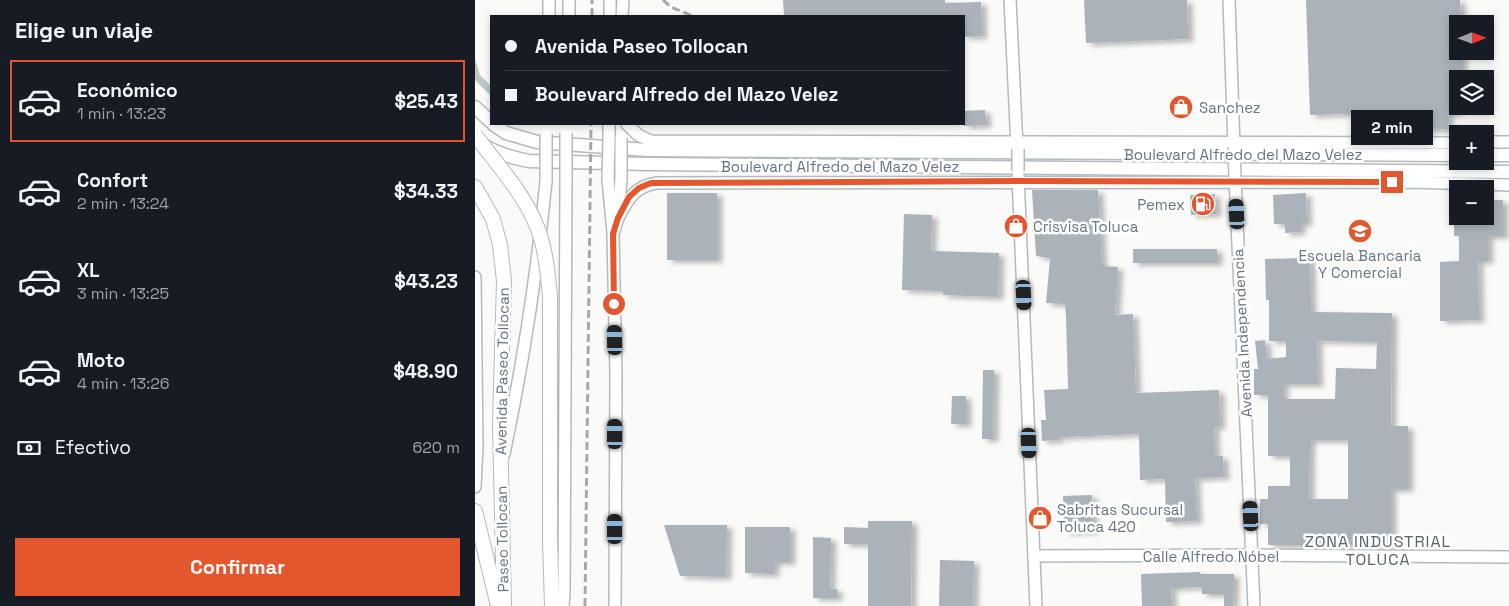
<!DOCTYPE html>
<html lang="es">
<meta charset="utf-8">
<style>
body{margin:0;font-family:"Space Grotesk",sans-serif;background:#242831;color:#f1f3f6;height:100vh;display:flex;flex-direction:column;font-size:19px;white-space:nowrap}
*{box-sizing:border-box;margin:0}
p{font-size:16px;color:#9ea1a6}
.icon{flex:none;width:28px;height:28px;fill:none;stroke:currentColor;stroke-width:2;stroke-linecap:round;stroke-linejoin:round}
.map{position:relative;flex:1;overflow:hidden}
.panel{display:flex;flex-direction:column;background:#171b24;width:475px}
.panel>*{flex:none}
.guide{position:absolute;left:15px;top:15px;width:475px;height:110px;border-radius:0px;box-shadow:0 2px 8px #0003;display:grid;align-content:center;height:110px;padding:0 15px;background:#171b24}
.needle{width:32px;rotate:89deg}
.controls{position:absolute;left:974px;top:15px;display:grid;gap:10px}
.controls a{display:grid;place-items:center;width:45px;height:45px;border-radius:0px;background:#171b24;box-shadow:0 2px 8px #0003;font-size:25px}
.end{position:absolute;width:22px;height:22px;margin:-11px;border:6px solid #e4572e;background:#fff;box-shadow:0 0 0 2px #fff}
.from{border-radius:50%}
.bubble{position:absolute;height:35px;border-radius:0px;background:#171b24;box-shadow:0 2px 8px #0003;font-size:16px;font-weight:800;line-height:35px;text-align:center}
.car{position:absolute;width:15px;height:30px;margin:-15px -8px;border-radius:6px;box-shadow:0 0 4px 1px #0007;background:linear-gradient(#222 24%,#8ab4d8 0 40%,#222 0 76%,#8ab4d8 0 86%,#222 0)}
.guide b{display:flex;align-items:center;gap:18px;height:48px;font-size:19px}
.guide b+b{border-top:1px solid #363941}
.guide i{width:12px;height:12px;background:#f1f3f6}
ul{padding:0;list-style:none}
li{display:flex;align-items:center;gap:15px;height:82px;margin:0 10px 8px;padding:0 5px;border:2px solid transparent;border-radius:0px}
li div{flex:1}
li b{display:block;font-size:19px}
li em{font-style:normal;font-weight:800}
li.current{border-color:#e4572e}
li>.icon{width:45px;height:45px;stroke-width:1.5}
h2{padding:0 15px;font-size:22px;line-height:60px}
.pay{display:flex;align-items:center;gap:12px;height:55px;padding:0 15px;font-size:19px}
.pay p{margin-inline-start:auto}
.button{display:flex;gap:10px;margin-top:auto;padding:10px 15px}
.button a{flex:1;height:58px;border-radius:0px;background:#e4572e;color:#fff;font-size:20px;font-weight:800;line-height:58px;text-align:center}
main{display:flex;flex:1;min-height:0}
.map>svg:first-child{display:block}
</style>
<main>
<section class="panel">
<h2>Elige un viaje</h2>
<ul>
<li class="current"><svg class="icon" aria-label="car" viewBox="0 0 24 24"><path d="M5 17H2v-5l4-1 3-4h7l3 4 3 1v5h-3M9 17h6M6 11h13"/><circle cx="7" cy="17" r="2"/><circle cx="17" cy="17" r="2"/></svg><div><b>Económico</b><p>1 min · 13:23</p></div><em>$25.43</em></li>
<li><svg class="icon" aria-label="car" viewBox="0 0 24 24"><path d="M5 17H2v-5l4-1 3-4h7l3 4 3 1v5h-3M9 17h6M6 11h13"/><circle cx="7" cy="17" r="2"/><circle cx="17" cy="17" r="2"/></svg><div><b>Confort</b><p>2 min · 13:24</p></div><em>$34.33</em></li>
<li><svg class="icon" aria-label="car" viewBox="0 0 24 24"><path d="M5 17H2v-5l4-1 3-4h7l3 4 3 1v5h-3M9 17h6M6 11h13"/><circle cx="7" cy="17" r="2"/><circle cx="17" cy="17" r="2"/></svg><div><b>XL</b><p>3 min · 13:25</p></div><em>$43.23</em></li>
<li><svg class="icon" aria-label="car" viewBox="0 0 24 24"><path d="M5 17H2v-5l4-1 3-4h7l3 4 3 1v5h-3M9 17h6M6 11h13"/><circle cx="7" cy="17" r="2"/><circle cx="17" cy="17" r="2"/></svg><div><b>Moto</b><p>4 min · 13:26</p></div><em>$48.90</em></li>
</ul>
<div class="pay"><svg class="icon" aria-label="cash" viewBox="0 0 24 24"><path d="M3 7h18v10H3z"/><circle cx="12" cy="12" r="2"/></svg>Efectivo<p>620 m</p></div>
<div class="button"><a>Confirmar</a></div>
</section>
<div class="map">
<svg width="1034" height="606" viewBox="0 0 1034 606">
<defs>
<filter id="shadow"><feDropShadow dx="5.5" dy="3" stdDeviation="2.5" flood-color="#0004"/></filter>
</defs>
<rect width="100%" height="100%" fill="#fafaf8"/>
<path fill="#bbc7cb" d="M0,59L5,75L16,86V96L0,80Z"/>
<g fill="#aab3b9" fill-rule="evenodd" filter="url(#shadow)">
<path d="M308,0H470V3L506,2L507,36L489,37V16H309Z"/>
<path d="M609,0H712L713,39L611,43Z"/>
<path d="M831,0H985L986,24H982V51H987V79H982V112L973,113V129L904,132V113L835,115Z"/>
<path d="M510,110L511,125L489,126V111Z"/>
<path d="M557,190H623L627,266L643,267L640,315L658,314L661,393L744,390L745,426L739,427L740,456H748L749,477L720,478L722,521L691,522L690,479L665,480L664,434L582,437L583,440L567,441L566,420H571L569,390L593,389L591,316L590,304L571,303L575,258L561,256Z"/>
<rect x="192" y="193" width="50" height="67"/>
<path d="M831,193L832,223H825V232L810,233V224H799L798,195Z"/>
<path d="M740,194L741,214L716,215L715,195Z"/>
<path d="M1010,200H1028V236H1013V261H1003L1004,320L965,321V262L984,261V236H979V216H1010Z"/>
<path d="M429,214L457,215L456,251L524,253L523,297L468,295V291L427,290Z"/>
<rect x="658" y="249" width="84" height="14"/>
<path d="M835,258L836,312L917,313L916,426H933V489H916V545H793V524H785V499H793V486H815V456H793V395H779V369H783L780,341L790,340L792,359L811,357V341H794V300H791L790,259ZM842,341L902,342L901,369L861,368L860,399H808V384H843ZM835,440H873V499H834Z"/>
<path d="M508,370H519L518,439H507Z"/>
<path d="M477,396H491V424H476Z"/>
<path d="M617,495L618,531L589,532L588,496Z"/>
<path d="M393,521H437L436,606H393V544H369V527L393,528Z"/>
<path d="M189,525H252L251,577L205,576Z"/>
<path d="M270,527H315V562H299V574L270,573Z"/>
<path d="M338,537L356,538L355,589H362V598H338Z"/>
<path d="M465,560L499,561L498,606H464Z"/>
<path d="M725,572V574H759L758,606H749V594H727V587L696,588L697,606H667L666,574Z"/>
</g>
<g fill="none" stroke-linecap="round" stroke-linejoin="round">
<g stroke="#b3babf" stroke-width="14">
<g id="secondary">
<path d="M135,0V16"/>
<path d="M535,0L542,147"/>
<path d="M754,0L759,147"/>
<path d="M74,16V0"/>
<path d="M94,16V0"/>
<path d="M147,16L148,0"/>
<path d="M152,124L163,135L176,141L982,143"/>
<path d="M134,140V124"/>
<path d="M1010,142H1034"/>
<path d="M543,176L561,606"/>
<path d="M760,177L779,606"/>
<path d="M133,179L138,232"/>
<path d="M143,218C153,199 160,186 182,183L936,182L1034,185"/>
<path d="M0,277L2,446L0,487"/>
<path d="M29,454C48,364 62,273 71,181"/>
<path d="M559,556L777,555L1034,557"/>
<path d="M88,606L89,594L91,182"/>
<path d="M140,606L141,375L138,234L143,218L146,179"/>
</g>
</g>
<g stroke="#b5babe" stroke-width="15">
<g id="primary">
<path d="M0,107L16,122"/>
<path d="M18,124L31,133L62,142L172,150L982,155"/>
<path d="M8,145C23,154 38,158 54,161L172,164L1034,172"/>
<path d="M1010,155H1034"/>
</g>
</g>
<g stroke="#b4b9bd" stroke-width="16">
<g id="highway">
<path d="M0,187L18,219L25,245L29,281L25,424L29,606"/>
<path d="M0,511L23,606"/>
<path d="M75,539L77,606"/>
</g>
</g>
<use href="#secondary" stroke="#fff" stroke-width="11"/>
<use href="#primary" stroke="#fff" stroke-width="12"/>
<use href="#highway" stroke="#fff" stroke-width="14"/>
<g stroke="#a2aab0" stroke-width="3" stroke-dasharray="8 4" stroke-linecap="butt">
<path d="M188,0L196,7L218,16"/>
<path d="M117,16V0"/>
<path d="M110,606L116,124"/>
</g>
<g stroke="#b3babf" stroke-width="14" stroke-linecap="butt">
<g id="secondary-bridge">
<path d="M759,147L760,177"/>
<path d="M543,149V171"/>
<path d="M133,179L134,140"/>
<path d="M146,179V138"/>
<path d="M71,181V134"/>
<path d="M91,182V133"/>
</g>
</g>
<g stroke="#b4b9bd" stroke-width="16" stroke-linecap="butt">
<path id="highway-bridge" d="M0,135C25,168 57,202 67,242C72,260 73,278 75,296V539"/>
</g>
<use href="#secondary-bridge" stroke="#fff" stroke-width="11"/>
<use href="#highway-bridge" stroke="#fff" stroke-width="14"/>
</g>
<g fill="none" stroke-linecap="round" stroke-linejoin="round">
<path stroke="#e4572e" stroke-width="6" d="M139,304L138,234L143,218L154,197L164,188L176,183L544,181L917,182"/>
</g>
<defs>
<g id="shop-disc" transform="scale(1.25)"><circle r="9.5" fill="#e4572e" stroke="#fff"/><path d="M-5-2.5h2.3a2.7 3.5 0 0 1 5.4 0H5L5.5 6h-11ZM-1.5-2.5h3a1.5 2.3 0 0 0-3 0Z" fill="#fff"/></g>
<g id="fuel-disc" transform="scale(1.25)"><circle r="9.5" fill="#e4572e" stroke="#fff"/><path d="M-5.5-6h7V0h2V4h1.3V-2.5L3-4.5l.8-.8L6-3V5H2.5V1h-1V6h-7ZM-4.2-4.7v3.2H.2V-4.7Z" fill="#fff"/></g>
<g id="university-disc" transform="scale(1.25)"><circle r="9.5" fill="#e4572e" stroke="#fff"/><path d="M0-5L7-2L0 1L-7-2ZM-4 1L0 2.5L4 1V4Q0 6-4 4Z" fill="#fff"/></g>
</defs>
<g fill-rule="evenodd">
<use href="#shop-disc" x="706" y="107"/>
<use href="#fuel-disc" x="728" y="204"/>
<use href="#shop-disc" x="541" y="226"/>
<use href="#university-disc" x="885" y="231"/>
<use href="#shop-disc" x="565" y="518"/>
</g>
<g text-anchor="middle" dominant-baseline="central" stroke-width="5" stroke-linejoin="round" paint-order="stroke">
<g font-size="15" fill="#657683" stroke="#fff" text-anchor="start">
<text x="724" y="107">Sanchez</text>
<text x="710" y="204" text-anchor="end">Pemex</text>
<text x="558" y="226">Crisvisa Toluca</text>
<text x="885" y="255" text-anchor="middle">Escuela Bancaria<tspan x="885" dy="17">Y Comercial</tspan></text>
<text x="582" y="509">Sabritas Sucursal<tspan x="582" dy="17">Toluca 420</tspan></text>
</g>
<g font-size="15" fill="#657683" stroke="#fff">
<text x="768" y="154">Boulevard Alfredo del Mazo Velez</text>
<text x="365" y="166">Boulevard Alfredo del Mazo Velez</text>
<text transform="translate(767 333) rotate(-93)">Avenida Independencia</text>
<text transform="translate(27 371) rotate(-89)">Avenida Paseo Tollocan</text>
<text transform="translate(27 539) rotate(-91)">Paseo Tollocan</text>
<text x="736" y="556">Calle Alfredo Nóbel</text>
</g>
<g font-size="16" letter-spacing="1" fill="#57646e" stroke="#fff">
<text x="903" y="541">ZONA INDUSTRIAL<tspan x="903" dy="18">TOLUCA</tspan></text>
</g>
</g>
</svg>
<div class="controls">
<a><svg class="needle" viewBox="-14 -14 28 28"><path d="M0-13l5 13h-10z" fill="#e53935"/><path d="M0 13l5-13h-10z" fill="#9ea1a6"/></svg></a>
<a><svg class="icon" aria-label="layers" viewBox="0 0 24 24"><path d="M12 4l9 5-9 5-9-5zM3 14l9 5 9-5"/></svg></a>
<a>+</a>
<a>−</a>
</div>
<i class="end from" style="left:139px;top:304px"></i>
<i class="end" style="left:917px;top:182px"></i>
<div class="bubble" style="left:876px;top:110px;width:82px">2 min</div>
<i class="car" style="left:762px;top:214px;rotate:357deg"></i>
<i class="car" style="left:549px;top:295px;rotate:177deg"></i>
<i class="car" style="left:140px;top:340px;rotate:359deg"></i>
<i class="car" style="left:140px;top:434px;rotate:0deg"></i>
<i class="car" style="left:554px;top:443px;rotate:178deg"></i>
<i class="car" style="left:776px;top:516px;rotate:357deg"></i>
<i class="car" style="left:140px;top:529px;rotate:0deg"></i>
<div class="guide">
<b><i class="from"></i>Avenida Paseo Tollocan</b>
<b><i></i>Boulevard Alfredo del Mazo Velez</b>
</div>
</div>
</main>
